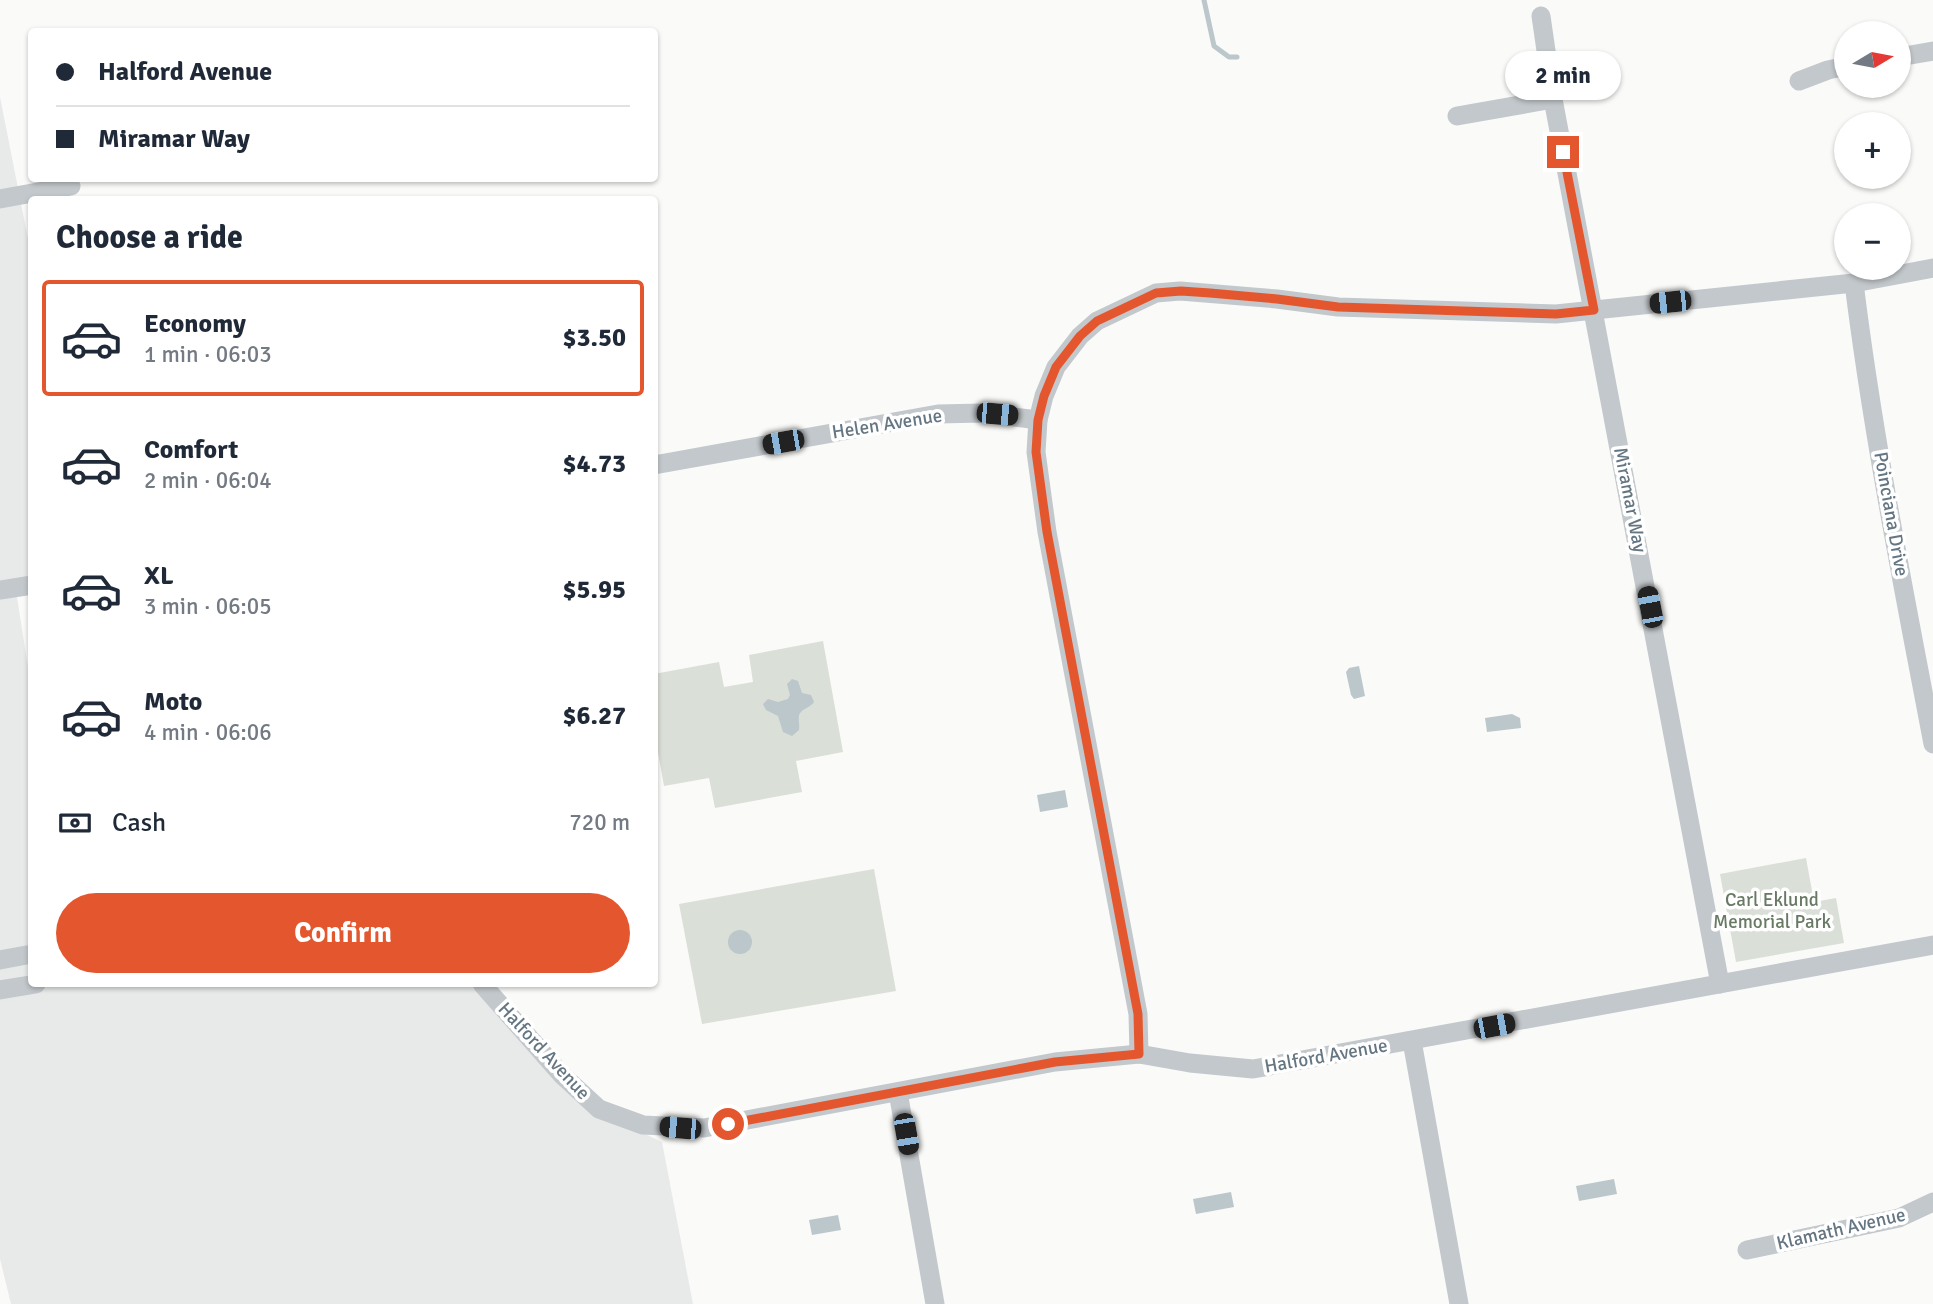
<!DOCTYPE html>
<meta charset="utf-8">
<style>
body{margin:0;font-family:Signika,sans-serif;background:#f2f2f3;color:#1f2937;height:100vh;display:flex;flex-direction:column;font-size:26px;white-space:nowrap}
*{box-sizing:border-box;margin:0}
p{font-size:23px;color:#747a83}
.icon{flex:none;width:38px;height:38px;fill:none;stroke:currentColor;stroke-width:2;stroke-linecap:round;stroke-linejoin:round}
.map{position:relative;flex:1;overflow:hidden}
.sheet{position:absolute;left:28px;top:196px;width:630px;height:791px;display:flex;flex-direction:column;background:#fff;border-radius:7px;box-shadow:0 2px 5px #0004}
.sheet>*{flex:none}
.banner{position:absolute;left:28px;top:28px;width:630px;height:154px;border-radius:7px;box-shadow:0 2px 5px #0004;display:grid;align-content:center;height:154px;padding:0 28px;background:#fff}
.needle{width:46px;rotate:80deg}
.controls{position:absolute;left:1834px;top:21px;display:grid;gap:14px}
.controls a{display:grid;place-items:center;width:77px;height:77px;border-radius:50%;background:#fff;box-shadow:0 2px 5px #0004;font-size:35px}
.end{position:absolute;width:32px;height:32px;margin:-16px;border:9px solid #e4572e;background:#fff;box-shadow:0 0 0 4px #fff}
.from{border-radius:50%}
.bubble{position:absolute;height:49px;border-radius:24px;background:#fff;box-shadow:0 2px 5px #0004;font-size:23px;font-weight:800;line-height:49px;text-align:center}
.car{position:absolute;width:21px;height:42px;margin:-21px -10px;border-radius:9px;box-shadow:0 0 5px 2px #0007;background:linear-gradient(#222 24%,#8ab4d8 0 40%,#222 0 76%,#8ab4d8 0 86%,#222 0)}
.banner b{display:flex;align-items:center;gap:24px;height:66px;font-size:26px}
.banner b+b{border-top:2px solid #e0e1e3}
.banner i{width:18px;height:18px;background:#1f2937}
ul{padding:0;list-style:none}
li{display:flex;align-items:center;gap:21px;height:116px;margin:0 14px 10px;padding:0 14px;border:4px solid transparent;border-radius:7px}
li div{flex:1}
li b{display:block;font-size:26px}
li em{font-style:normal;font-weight:800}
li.active{border-color:#e4572e}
li>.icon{width:63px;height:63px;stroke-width:1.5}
h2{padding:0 28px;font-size:32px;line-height:84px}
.pay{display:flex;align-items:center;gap:18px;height:77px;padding:0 28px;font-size:26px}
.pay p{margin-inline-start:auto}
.button{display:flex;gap:14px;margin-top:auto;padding:14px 28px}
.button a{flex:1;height:80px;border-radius:42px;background:#e4572e;color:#fff;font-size:28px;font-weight:800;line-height:80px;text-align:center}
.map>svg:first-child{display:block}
</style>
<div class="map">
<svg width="1933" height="1304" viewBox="0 0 1933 1304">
<rect width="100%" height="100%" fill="#fafaf8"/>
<path fill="#e8e9e9" d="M0,97L32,259L31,579L15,585L31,686L32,984H469L597,1111L662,1142L693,1304H11L0,1259Z"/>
<g fill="#dadfd7">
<path d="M823,641L843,752L796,761L802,792L715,808L709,778L664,786L655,735L654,674L719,662L724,687L753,682L749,655Z"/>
<path d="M1806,858L1814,902L1836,898L1844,943L1736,962L1720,874Z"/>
<path d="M874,869L896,991L702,1024L679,904Z"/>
</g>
<g fill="#bbc7cb">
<path d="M1359,666L1365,696L1354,699L1351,695L1346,672L1349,668Z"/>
<path d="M792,679L798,681L802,693L811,695L814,702C810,708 802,708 799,715C798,720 800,725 799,730L792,736L783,732L778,716L766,710L763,704L768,699L778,702L788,699L790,695L787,684Z"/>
<path d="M1512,714L1520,718L1521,728L1487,732L1485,718Z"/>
<path d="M1065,790L1068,807L1040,812L1037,795Z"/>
<circle cx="740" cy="942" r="12"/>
<path d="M1614,1179L1617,1194L1579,1201L1576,1186Z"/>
<path d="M1231,1192L1234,1207L1196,1214L1193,1199Z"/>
<path d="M838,1215L841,1230L812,1235L809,1220Z"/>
</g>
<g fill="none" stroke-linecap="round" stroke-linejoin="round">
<path stroke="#bbc7cb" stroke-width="5" d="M1204,0L1214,46L1229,57H1237"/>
<g stroke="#c3c8cc" stroke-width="19">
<path d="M1541,16L1553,99L1720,984"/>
<path d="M1899,57L1933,51"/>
<path d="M1799,81L1828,70L1846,66"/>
<path d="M1457,116L1553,99"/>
<path d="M0,199L71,186"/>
<path d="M1854,283C1873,437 1904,591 1933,744"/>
<path d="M654,465L938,414L982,413L1038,420"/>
<path d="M0,590L32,585"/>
<path d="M0,960L32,954"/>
<path d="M482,984L562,1075L599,1109L643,1125L704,1128L1055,1062L1139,1054L1190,1063L1253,1069L1933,945"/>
<path d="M0,990L36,984"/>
<path d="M1412,1041L1459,1304"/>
<path d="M1139,1054L1138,1014L1047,532L1036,452L1038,420L1044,396L1056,367L1080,336L1097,321L1156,293L1180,291L1277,299L1338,307L1556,314L1854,283L1933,268"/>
<path d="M898,1092L935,1304"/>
<path d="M1747,1250L1899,1218L1933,1202"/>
</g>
</g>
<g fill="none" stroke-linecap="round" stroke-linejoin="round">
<path stroke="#e4572e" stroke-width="9" d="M728,1124L1055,1062L1139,1054L1138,1014L1047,532L1036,452L1038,420L1044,396L1056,367L1080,336L1097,321L1156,293L1181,291L1210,293L1277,299L1338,307L1556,314L1594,310L1563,152"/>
</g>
<g text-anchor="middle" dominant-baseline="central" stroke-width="7" stroke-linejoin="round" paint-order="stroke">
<g font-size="19" fill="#657683" stroke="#fff">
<text transform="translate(887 424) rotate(-9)">Helen Avenue</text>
<text transform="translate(1630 500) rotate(79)">Miramar Way</text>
<text transform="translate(1891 514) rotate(80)">Poinciana Drive</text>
<text transform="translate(544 1051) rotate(47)">Halford Avenue</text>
<text transform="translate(1326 1056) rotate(-10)">Halford Avenue</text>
<text transform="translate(1841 1229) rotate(-13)">Klamath Avenue</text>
</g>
<g font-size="19" fill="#687a64" stroke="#fff">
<text x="1772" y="900">Carl Eklund<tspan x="1772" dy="22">Memorial Park</tspan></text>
</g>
</g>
</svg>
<div class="controls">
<a><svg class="needle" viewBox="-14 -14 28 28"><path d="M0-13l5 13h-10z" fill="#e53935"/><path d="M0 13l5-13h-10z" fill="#747a83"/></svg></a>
<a>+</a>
<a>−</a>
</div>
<i class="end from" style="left:728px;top:1124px"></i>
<i class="end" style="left:1563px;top:152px"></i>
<div class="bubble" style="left:1505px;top:51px;width:116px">2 min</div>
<i class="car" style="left:1670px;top:302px;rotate:264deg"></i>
<i class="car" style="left:997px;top:414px;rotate:95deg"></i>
<i class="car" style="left:783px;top:442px;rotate:260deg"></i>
<i class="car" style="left:1650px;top:607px;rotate:349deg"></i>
<i class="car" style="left:1494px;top:1026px;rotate:79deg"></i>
<i class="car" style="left:680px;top:1128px;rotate:275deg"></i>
<i class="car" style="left:906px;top:1134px;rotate:170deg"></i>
<div class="banner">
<b><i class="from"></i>Halford Avenue</b>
<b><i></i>Miramar Way</b>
</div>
<section class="sheet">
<h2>Choose a ride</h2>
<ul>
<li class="active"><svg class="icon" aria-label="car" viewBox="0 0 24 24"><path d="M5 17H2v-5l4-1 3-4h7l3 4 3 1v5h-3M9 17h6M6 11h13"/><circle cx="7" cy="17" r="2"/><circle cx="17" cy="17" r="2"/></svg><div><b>Economy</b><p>1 min · 06:03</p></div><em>$3.50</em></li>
<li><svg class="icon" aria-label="car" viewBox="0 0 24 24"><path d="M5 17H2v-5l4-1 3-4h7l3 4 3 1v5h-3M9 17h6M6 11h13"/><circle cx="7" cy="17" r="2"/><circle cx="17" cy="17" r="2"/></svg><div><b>Comfort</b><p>2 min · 06:04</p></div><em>$4.73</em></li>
<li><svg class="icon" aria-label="car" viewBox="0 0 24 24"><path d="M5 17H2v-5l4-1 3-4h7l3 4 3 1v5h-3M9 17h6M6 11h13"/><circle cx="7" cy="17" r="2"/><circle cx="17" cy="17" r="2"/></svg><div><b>XL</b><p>3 min · 06:05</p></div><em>$5.95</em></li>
<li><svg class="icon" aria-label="car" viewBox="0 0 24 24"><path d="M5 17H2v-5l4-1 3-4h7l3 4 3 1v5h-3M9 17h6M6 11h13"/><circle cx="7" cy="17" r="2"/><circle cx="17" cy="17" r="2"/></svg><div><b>Moto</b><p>4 min · 06:06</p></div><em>$6.27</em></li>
</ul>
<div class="pay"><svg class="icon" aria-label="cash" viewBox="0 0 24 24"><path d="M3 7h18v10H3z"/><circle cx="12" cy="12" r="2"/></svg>Cash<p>720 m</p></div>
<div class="button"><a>Confirm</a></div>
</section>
</div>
